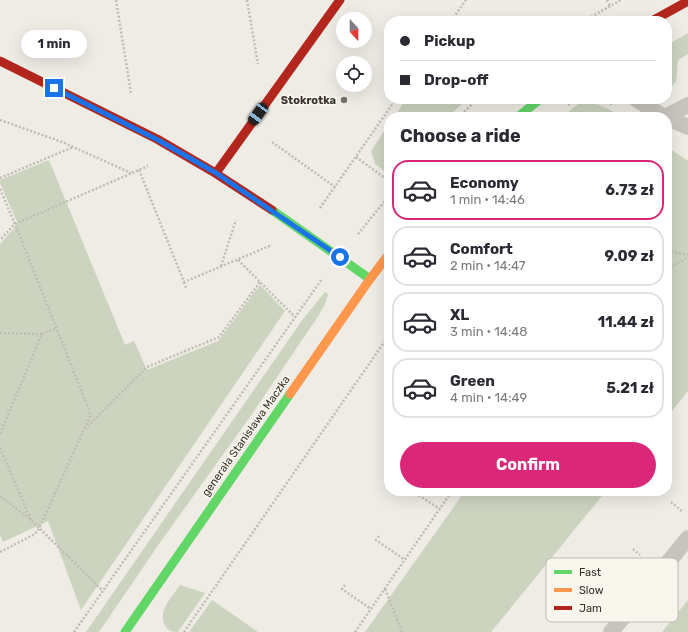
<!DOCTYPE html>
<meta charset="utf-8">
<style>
body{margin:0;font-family:Rubik,sans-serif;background:#f2f2f3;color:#2b2b33;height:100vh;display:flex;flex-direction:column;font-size:15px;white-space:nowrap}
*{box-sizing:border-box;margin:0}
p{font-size:13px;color:#7c7c81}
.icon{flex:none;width:22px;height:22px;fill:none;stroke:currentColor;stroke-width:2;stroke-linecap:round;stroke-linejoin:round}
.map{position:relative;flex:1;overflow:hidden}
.drawer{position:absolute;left:384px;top:112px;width:288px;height:384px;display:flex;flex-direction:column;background:#fff;border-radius:16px;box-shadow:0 4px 16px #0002}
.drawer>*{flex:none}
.banner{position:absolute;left:384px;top:16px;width:288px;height:88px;border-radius:16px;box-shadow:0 4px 16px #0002;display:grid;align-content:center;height:88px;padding:0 16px;background:#fff}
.needle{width:26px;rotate:159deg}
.tools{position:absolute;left:336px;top:12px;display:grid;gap:8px}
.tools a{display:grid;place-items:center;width:36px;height:36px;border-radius:50%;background:#fff;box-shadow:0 4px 16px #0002;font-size:20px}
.end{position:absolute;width:18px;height:18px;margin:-9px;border:5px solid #1a73e8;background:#fff;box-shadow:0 0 0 2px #fff}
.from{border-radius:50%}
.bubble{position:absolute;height:28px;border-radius:14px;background:#fff;box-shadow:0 4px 16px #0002;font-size:13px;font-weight:700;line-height:28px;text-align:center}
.car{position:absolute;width:12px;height:24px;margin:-12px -6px;border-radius:5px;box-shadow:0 0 3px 1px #0007;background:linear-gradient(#222 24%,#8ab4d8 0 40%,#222 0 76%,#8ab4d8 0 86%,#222 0)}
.banner b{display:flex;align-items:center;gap:14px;height:38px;font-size:15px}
.banner b+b{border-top:1px solid #e1e1e2}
.banner i{width:10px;height:10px;background:#2b2b33}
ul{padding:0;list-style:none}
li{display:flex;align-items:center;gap:12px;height:60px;margin:0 8px 6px;padding:0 8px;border:2px solid #e1e1e2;border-radius:16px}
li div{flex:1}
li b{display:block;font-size:15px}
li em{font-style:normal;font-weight:700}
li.selected{border-color:#db2777}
li>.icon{width:36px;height:36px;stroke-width:1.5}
h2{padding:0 16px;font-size:18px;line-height:48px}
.cta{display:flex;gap:8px;margin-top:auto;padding:8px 16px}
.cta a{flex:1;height:46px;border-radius:24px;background:#db2777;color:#fff;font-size:16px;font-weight:700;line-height:46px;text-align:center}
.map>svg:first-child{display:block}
</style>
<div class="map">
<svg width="688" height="632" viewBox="0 0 688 632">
<rect width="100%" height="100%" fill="#eeece5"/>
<g fill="#ccd4c0">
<path d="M688,33V54L678,60L676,82L667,90V45Z"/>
<path d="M406,99H467L448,117H394Z"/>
<path d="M582,101C597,103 610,109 622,117H562Z"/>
<path d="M389,124V172L387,173L375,164L371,151Z"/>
<path d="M667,147L688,161V391L667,417Z"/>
<path d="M49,160L125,345L134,341L147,370L218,341L260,285L285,311L81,610L48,521L3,542L0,535V244L18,224L0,183V180Z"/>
<path d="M325,292L328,294L325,304L319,315L252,414L159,544L99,632H86L303,319Z"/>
<path d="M465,491H606L491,632H365Z"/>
<path d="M180,585L205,593L178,632C172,632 168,631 165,625C157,611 173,596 180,585Z"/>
<path d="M212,600L258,632H189Z"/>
<path d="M688,600V632H662Z"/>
</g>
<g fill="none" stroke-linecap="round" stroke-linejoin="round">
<g stroke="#c0bcb5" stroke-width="2.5" stroke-dasharray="2 2" stroke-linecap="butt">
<path d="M116,0L131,93"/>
<path d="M247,0L258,64"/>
<path d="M607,0L610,6"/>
<path d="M451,21L466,0"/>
<path d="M584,21L621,0"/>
<path d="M599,99L612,104"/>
<path d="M568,105L576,99"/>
<path d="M458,117L478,99"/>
<path d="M0,120L62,142L131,173"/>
<path d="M272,142L335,187"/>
<path d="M356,157L389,181"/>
<path d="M139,170L184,282L272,245"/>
<path d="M0,178L73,147"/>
<path d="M0,189L15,224L0,240"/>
<path d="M320,208L396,99"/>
<path d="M358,234L389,196"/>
<path d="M667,251L688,255"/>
<path d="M238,260L295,317"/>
<path d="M221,266L236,220"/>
<path d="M667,269L688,257"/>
<path d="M184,282L186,288"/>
<path d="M0,333L42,334L0,434"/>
<path d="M42,334L57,328"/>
<path d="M85,429L147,367L219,337L260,282"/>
<path d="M0,448L31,520"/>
<path d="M412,491L440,509"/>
<path d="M0,496L31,520L102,590"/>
<path d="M671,502L683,512"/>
<path d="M379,536L376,540L405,560"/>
<path d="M633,549L640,555"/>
<path d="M0,552L35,534L39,529L90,416L89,410L15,224L148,166"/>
<path d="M345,585L342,589L371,609"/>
<path d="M385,589L402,632"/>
<path d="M595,595L603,601"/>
<path d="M74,632L322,279"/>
<path d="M184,632L387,338L389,334"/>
<path d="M355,632L452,491"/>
</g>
<g stroke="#c7c3bd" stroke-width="16">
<path d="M636,99L664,117"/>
<path d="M665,117L688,105"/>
<path d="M667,118L688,127"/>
<path d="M611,632L688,538"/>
</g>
<g stroke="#63d668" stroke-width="9">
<path d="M518,117L540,99"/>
<path d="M272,210L370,279"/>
<path d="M125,632L290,394"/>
</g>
<path stroke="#ff974d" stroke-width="9" d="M290,394L370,279L389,254"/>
<g stroke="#b3261e" stroke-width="9">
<path d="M652,21L688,1"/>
<path d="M0,61L157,139L212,171L272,210"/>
<path d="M216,173L340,0"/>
</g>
</g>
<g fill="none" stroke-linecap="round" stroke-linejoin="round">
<path stroke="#1a73e8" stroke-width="5" d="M54,88L158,140L216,173L340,257"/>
</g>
<circle fill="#78736c" stroke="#f9f6ed" stroke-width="1.5" cx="344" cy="100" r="4"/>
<g text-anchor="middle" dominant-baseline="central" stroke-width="3" stroke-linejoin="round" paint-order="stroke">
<g font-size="11" font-weight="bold" fill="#38322b" stroke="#f9f6ed" text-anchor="end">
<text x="336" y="100">Stokrotka</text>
</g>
<g font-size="11" fill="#38322b" stroke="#f9f6ed">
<text transform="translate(246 436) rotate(-55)">generała Stanisława Maczka</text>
</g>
</g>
<rect x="546" y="558" width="132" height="64" rx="6" fill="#f9f6ed" stroke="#bfbbb3" stroke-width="1"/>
<rect x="554" y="570" width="18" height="4" fill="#63d668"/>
<rect x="554" y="588" width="18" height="4" fill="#ff974d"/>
<rect x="554" y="606" width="18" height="4" fill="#b3261e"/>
<g font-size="11" fill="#38322b">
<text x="579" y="576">Fast</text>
<text x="579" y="594">Slow</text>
<text x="579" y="612">Jam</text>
</g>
</svg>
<div class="tools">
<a><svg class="needle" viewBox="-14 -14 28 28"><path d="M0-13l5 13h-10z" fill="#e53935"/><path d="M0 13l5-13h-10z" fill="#7c7c81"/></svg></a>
<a><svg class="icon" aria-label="locate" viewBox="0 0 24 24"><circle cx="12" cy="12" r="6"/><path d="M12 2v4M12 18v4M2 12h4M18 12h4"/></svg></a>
</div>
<i class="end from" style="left:340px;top:257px"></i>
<i class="end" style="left:54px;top:88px"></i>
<div class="bubble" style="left:21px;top:30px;width:66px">1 min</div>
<i class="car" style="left:258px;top:114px;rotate:216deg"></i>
<div class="banner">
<b><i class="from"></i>Pickup</b>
<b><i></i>Drop-off</b>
</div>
<section class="drawer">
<h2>Choose a ride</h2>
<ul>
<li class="selected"><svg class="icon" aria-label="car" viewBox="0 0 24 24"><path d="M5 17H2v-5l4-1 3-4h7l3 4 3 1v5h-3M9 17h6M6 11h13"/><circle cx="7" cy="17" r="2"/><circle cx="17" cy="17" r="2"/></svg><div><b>Economy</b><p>1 min · 14:46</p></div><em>6.73 zł</em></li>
<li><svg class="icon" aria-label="car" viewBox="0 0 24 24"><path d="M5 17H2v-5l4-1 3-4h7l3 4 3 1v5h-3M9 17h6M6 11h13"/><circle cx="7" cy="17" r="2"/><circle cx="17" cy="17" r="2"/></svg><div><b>Comfort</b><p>2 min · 14:47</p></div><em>9.09 zł</em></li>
<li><svg class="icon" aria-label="car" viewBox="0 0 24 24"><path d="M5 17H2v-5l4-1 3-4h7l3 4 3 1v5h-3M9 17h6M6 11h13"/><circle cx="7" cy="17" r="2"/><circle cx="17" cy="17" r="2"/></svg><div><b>XL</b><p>3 min · 14:48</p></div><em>11.44 zł</em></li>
<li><svg class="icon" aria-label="car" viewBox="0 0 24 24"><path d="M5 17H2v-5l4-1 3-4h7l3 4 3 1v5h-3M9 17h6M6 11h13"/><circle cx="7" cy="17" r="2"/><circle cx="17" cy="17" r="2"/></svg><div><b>Green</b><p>4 min · 14:49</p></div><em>5.21 zł</em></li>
</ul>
<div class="cta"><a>Confirm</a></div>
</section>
</div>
